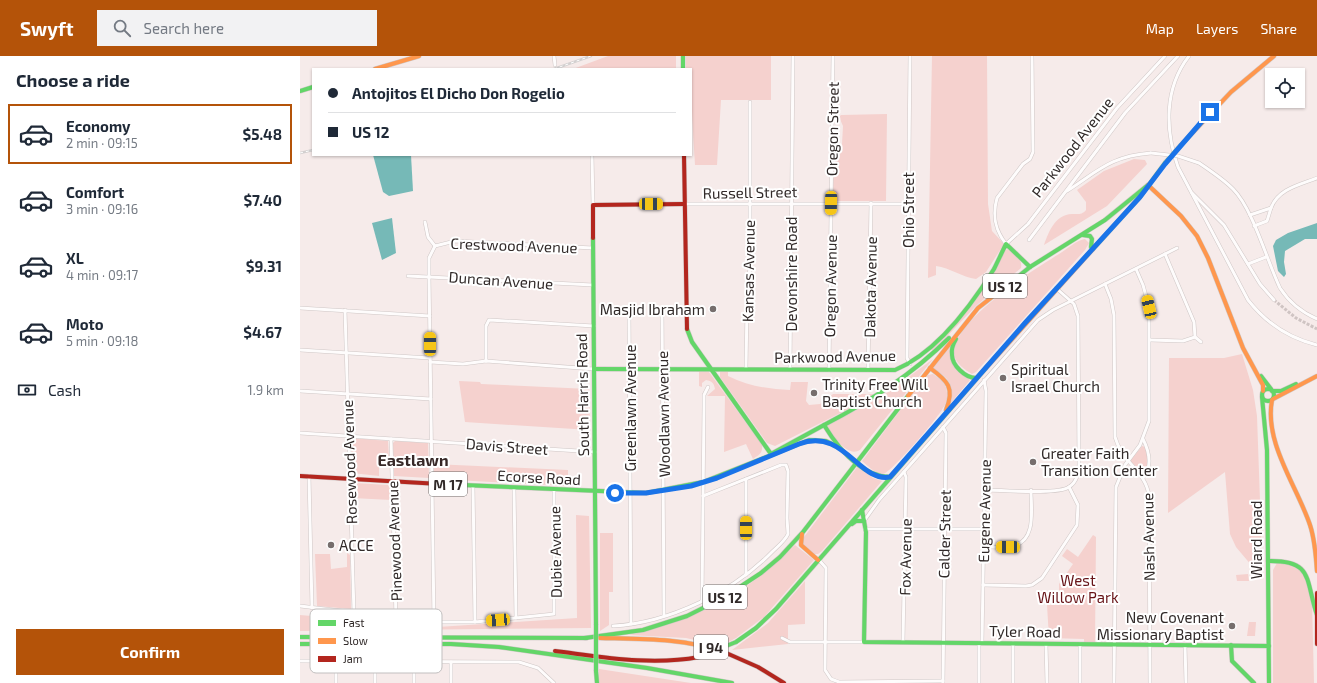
<!DOCTYPE html>
<meta charset="utf-8">
<style>
body{margin:0;font-family:"Exo 2",sans-serif;background:#f2f2f3;color:#1f2937;height:100vh;display:flex;flex-direction:column;font-size:15px;white-space:nowrap}
*{box-sizing:border-box;margin:0}
p{font-size:13px;color:#747a83}
.icon{flex:none;width:22px;height:22px;fill:none;stroke:currentColor;stroke-width:2;stroke-linecap:round;stroke-linejoin:round}
.map{position:relative;flex:1;overflow:hidden}
.details{display:flex;flex-direction:column;background:#fff;width:300px}
.details>*{flex:none}
.top-card{position:absolute;left:12px;top:12px;width:380px;height:88px;border-radius:0px;box-shadow:0 1px 3px #0004;display:grid;align-content:center;height:88px;padding:0 16px;background:#fff}
.fabs{position:absolute;left:965px;top:12px;display:grid;gap:8px}
.fabs a{display:grid;place-items:center;width:40px;height:40px;border-radius:0px;background:#fff;box-shadow:0 1px 3px #0004;font-size:20px}
.end{position:absolute;width:18px;height:18px;margin:-9px;border:5px solid #1a73e8;background:#fff;box-shadow:0 0 0 2px #fff}
.from{border-radius:50%}
.car{position:absolute;width:12px;height:24px;margin:-12px -6px;border-radius:5px;box-shadow:0 0 3px 1px #0007;background:linear-gradient(#f5c518 24%,#345 0 40%,#f5c518 0 76%,#345 0 86%,#f5c518 0)}
.top-card b{display:flex;align-items:center;gap:14px;height:38px;font-size:15px}
.top-card b+b{border-top:1px solid #e0e1e3}
.top-card i{width:10px;height:10px;background:#1f2937}
ul{padding:0;list-style:none}
li{display:flex;align-items:center;gap:12px;height:60px;margin:0 8px 6px;padding:0 8px;border:2px solid transparent;border-radius:0px}
li div{flex:1}
li b{display:block;font-size:15px}
li em{font-style:normal;font-weight:700}
li.on{border-color:#b45309}
li>.icon{width:36px;height:36px;stroke-width:1.5}
h2{padding:0 16px;font-size:18px;line-height:48px}
.pay{display:flex;align-items:center;gap:10px;height:44px;padding:0 16px;font-size:15px}
.pay p{margin-inline-start:auto}
.button{display:flex;gap:8px;margin-top:auto;padding:8px 16px}
.button a{flex:1;height:46px;border-radius:0px;background:#b45309;color:#fff;font-size:16px;font-weight:700;line-height:46px;text-align:center}
header{display:flex;align-items:center;gap:24px;box-sizing:border-box;height:56px;padding:0 20px;background:#b45309;color:#fff}
header strong{font-size:19px}
nav{display:flex;gap:22px;margin-inline-start:auto;font-size:14px}
.search{width:280px;height:36px;background:#f2f2f3;display:flex;align-items:center;gap:10px;box-sizing:border-box;padding:0 14px;border-radius:0px;color:#747a83;font-size:15px}
main{display:flex;flex:1;min-height:0}
.map>svg:first-child{display:block}
</style>
<header>
<strong>Swyft</strong>
<div class="search"><svg class="icon" aria-label="search" viewBox="0 0 24 24"><circle cx="10" cy="10" r="6"/><path d="M15 15l6 6"/></svg>Search here</div>
<nav><a>Map</a><a>Layers</a><a>Share</a></nav>
</header>
<main>
<section class="details">
<h2>Choose a ride</h2>
<ul>
<li class="on"><svg class="icon" aria-label="car" viewBox="0 0 24 24"><path d="M5 17H2v-5l4-1 3-4h7l3 4 3 1v5h-3M9 17h6M6 11h13"/><circle cx="7" cy="17" r="2"/><circle cx="17" cy="17" r="2"/></svg><div><b>Economy</b><p>2 min · 09:15</p></div><em>$5.48</em></li>
<li><svg class="icon" aria-label="car" viewBox="0 0 24 24"><path d="M5 17H2v-5l4-1 3-4h7l3 4 3 1v5h-3M9 17h6M6 11h13"/><circle cx="7" cy="17" r="2"/><circle cx="17" cy="17" r="2"/></svg><div><b>Comfort</b><p>3 min · 09:16</p></div><em>$7.40</em></li>
<li><svg class="icon" aria-label="car" viewBox="0 0 24 24"><path d="M5 17H2v-5l4-1 3-4h7l3 4 3 1v5h-3M9 17h6M6 11h13"/><circle cx="7" cy="17" r="2"/><circle cx="17" cy="17" r="2"/></svg><div><b>XL</b><p>4 min · 09:17</p></div><em>$9.31</em></li>
<li><svg class="icon" aria-label="car" viewBox="0 0 24 24"><path d="M5 17H2v-5l4-1 3-4h7l3 4 3 1v5h-3M9 17h6M6 11h13"/><circle cx="7" cy="17" r="2"/><circle cx="17" cy="17" r="2"/></svg><div><b>Moto</b><p>5 min · 09:18</p></div><em>$4.67</em></li>
</ul>
<div class="pay"><svg class="icon" aria-label="cash" viewBox="0 0 24 24"><path d="M3 7h18v10H3z"/><circle cx="12" cy="12" r="2"/></svg>Cash<p>1.9 km</p></div>
<div class="button"><a>Confirm</a></div>
</section>
<div class="map">
<svg width="1017" height="627" viewBox="0 0 1017 627">
<rect width="100%" height="100%" fill="#f6ebea"/>
<g fill="#f5d1ce">
<path d="M308,0H376V13H273Z"/>
<path d="M386,0H471V44H421L417,109H395C393,77 391,45 391,13H386Z"/>
<path d="M632,0H687L688,148L692,175L704,188L686,216L676,223C662,221 650,212 636,210V219L628,222Z"/>
<path d="M587,58L586,145H533L534,91L542,88L543,70L539,61L541,59Z"/>
<path d="M834,103L845,104L847,108L807,150L744,189C749,175 755,159 772,158C778,158 782,159 786,154V146L777,134L804,115Z"/>
<path d="M785,183L789,187L785,194L676,316L672,318C665,314 655,307 654,298C652,265 733,214 759,198C767,193 777,184 785,183Z"/>
<path d="M708,193C714,198 723,203 721,212L677,249L633,295L630,293L664,256L692,221L705,194Z"/>
<path d="M650,291C650,311 655,312 670,324L651,347C653,326 650,324 633,312Z"/>
<path d="M942,298L953,334L957,360L962,501L952,510L936,491L930,478L925,416L868,457L869,302H924Z"/>
<path d="M633,303L560,394C547,402 533,379 527,370L584,339Z"/>
<path d="M399,314L409,316L462,389C463,397 459,399 453,403L446,388L424,396L425,340H407L415,333C414,327 412,325 406,324L402,327V331L399,330Z"/>
<path d="M428,314V320C448,330 468,333 490,334L491,326H508L506,345L509,349L520,348L533,338H578L475,390L467,387L420,321V316Z"/>
<path d="M633,318C640,323 647,328 647,337C648,342 646,348 643,352C638,362 591,417 583,418C575,418 567,409 562,405L623,324L628,319Z"/>
<path d="M159,325L180,326L181,328L289,333L290,374L165,366Z"/>
<path d="M52,382L88,385L89,403L79,402V420L52,417L51,384Z"/>
<path d="M95,385L128,387L129,422L94,420L93,387Z"/>
<path d="M842,390L846,391C848,401 849,409 844,418L830,405Z"/>
<path d="M134,408L268,414V430L137,423L134,422Z"/>
<path d="M558,410L573,422L582,425L522,495L518,498H513L502,489L504,481Z"/>
<path d="M55,427L88,429L90,431L91,444L52,442V429Z"/>
<path d="M276,459L289,460L291,572L0,575V559L138,571L277,562Z"/>
<path d="M300,477H313V536H309V569L300,575Z"/>
<path d="M793,479L796,481L795,586H784V583L749,582L747,549H759V528L773,508L762,500L767,493L778,501Z"/>
<path d="M495,489L514,504L464,561L436,582L421,590L386,582L329,579C400,562 443,540 495,489Z"/>
<path d="M47,497L50,499L51,553L17,550L15,498H30L31,513L47,511Z"/>
<path d="M977,507H988L1004,514L1012,544L1014,627H973V514Z"/>
<path d="M948,518L949,525H937L936,519Z"/>
<path d="M505,525V568L488,569V588L432,594L468,567Z"/>
<path d="M949,566H956L955,580H947Z"/>
<path d="M299,613L391,627H299Z"/>
</g>
<g fill="#76b9b7">
<path d="M73,99H111L113,135L89,140L83,136Z"/>
<path d="M92,162L96,197L82,204L72,167Z"/>
<path d="M1017,167V183H1005L985,195L984,206L986,218L984,221L978,215L973,190L976,184L988,177Z"/>
</g>
<g fill="none" stroke-linecap="round" stroke-linejoin="round">
<path stroke="#cfc4c3" stroke-width="3" stroke-dasharray="3 1.5" stroke-linecap="butt" d="M974,244L996,262L1017,273"/>
<g stroke="#cfc7c6" stroke-width="4">
<g id="street">
<path d="M254,0L255,9"/>
<path d="M732,0L733,96L730,103L723,108L697,142C692,160 695,174 706,188L728,168L817,52L865,0"/>
<path d="M889,0C864,32 865,74 878,111L948,244C966,267 988,282 1017,289"/>
<path d="M292,99L293,149"/>
<path d="M899,107C911,115 923,123 933,133C953,153 967,205 980,232C989,246 1001,256 1017,263"/>
<path d="M767,135C798,115 811,100 851,97"/>
<path d="M892,137L924,169L960,228L974,244"/>
<path d="M384,148H608"/>
<path d="M950,159L971,152C978,133 999,129 1017,122"/>
<path d="M125,166L128,181L135,190"/>
<path d="M954,170L967,165L971,152"/>
<path d="M729,184L825,57L878,0"/>
<path d="M135,190L155,185L293,192"/>
<path d="M948,208L966,201"/>
<path d="M108,220L293,229"/>
<path d="M805,228L811,243L814,259L815,381C822,407 846,415 849,440L850,627"/>
<path d="M0,252L130,260"/>
<path d="M362,252L364,559"/>
<path d="M45,254L54,557"/>
<path d="M329,256L331,568"/>
<path d="M895,281L901,286"/>
<path d="M850,284L883,285L895,281L894,266L865,198"/>
<path d="M0,294L130,302"/>
<path d="M186,305V270L189,264L294,270"/>
<path d="M130,306L163,308L186,305L294,313"/>
<path d="M610,308L607,302L610,0"/>
<path d="M446,313L447,249L450,209V46"/>
<path d="M490,313L493,0"/>
<path d="M529,314L533,0"/>
<path d="M568,314L571,147"/>
<path d="M0,335L131,343"/>
<path d="M0,377L295,396"/>
<path d="M91,383L96,562"/>
<path d="M9,420L12,552"/>
<path d="M843,422C853,410 849,395 843,383"/>
<path d="M173,430L175,566"/>
<path d="M214,432L216,562"/>
<path d="M685,434C701,434 757,439 769,431C777,426 778,418 779,409L778,260L774,248L756,232"/>
<path d="M564,465L579,444L738,264L753,254L877,192"/>
<path d="M565,473H684"/>
<path d="M684,491C693,491 703,492 712,490C737,486 731,453 731,434"/>
<path d="M519,504L526,512L525,614L531,623L539,626L643,625"/>
<path d="M446,519V423"/>
<path d="M683,529L726,530L732,529L742,522L777,469L778,449L769,431"/>
<path d="M402,545L404,350V339L408,331"/>
<path d="M0,550L134,566H175L254,558V434"/>
<path d="M134,566L129,220V202L135,190"/>
<path d="M313,570C369,567 433,536 472,496C477,491 485,485 488,478L487,462L488,415L486,409H481L403,440"/>
<path d="M482,582L490,586H564"/>
<path d="M603,586L606,421L604,416"/>
<path d="M679,587V627"/>
<path d="M682,587L686,335L684,324"/>
<path d="M713,587V627"/>
<path d="M746,588L747,627"/>
<path d="M885,589L886,627"/>
<path d="M0,605L219,606L238,612L254,627"/>
<path d="M75,605V627"/>
<path d="M36,627V605"/>
<path d="M114,627V605"/>
<path d="M151,627V606"/>
<path d="M643,627L646,377L643,371"/>
<path d="M780,627V588"/>
<path d="M814,627L816,431L825,409L840,389L849,365V251L843,229L836,213"/>
</g>
</g>
<g stroke="#cfc7c6" stroke-width="5">
<g id="fast">
<path d="M383,0V13"/>
<path d="M0,35L13,31"/>
<path d="M783,179L790,180L792,183L791,191"/>
<path d="M293,182L296,568"/>
<path d="M793,193L840,141L865,107"/>
<path d="M715,223L730,211L805,164L848,129"/>
<path d="M387,273L392,286L471,398"/>
<path d="M656,283C653,288 651,293 652,299C652,309 665,322 676,322"/>
<path d="M294,313L595,314C636,297 671,250 694,213C698,205 702,196 706,188L730,211"/>
<path d="M961,320L971,333"/>
<circle cx="968" cy="339" r="6"/>
<path d="M972,335H981L996,328"/>
<path d="M962,341L967,394L969,627"/>
<path d="M524,369C570,345 612,319 649,282"/>
<path d="M471,398L524,369C538,392 561,420 590,421"/>
<path d="M140,428L346,437L403,426L509,384L526,385L540,392"/>
<path d="M562,454L566,476L564,586L969,590"/>
<path d="M552,468L556,465H564"/>
<path d="M968,505C1014,504 1005,524 1017,559"/>
<path d="M0,581L287,582"/>
<path d="M285,582L343,574L387,560L423,542L461,517L480,501L503,476L608,340"/>
<path d="M436,586L456,572L476,553L686,312"/>
<path d="M0,588H151L199,591L347,612L432,627"/>
<path d="M931,589L932,605L954,627"/>
<path d="M296,615L297,627"/>
</g>
</g>
<g stroke="#cfc7c6" stroke-width="5">
<g id="slow">
<path d="M75,13L119,0"/>
<path d="M881,89L931,36L974,0"/>
<path d="M848,129L881,160L897,180L908,202L943,292L963,329V335"/>
<path d="M630,312C648,325 655,332 646,354"/>
<path d="M686,312L793,193"/>
<path d="M608,340L678,252L715,223"/>
<path d="M973,343L1017,320"/>
<path d="M972,344C964,387 997,430 1010,469C1015,484 1016,500 1017,515"/>
<path d="M502,478L501,489L518,504"/>
<path d="M300,582C343,583 383,582 424,596"/>
</g>
</g>
<g stroke="#cfc7c6" stroke-width="5">
<g id="jam">
<path d="M384,99L387,273"/>
<path d="M293,182V149L384,148"/>
<path d="M0,420L140,428"/>
<path d="M1017,537V588"/>
<path d="M255,595C303,601 351,610 399,601"/>
<path d="M424,596L458,611L484,627"/>
</g>
</g>
<use href="#street" stroke="#fefcfc" stroke-width="3"/>
<use href="#fast" stroke="#63d668" stroke-width="4"/>
<use href="#slow" stroke="#ff974d" stroke-width="4"/>
<use href="#jam" stroke="#b3261e" stroke-width="4"/>
<g stroke="#d3d0d0" stroke-width="2.5">
<g id="rail">
<path d="M254,13L291,0"/>
<path d="M0,97L13,94"/>
</g>
</g>
<use href="#rail" stroke="#fff" stroke-width="1" stroke-dasharray="3" stroke-linecap="butt"/>
<g stroke="#cfc7c6" stroke-width="4" stroke-linecap="butt">
<path id="street-bridge" d="M851,97L878,100L899,107"/>
</g>
<g stroke="#cfc7c6" stroke-width="5" stroke-linecap="butt">
<g id="fast-bridge">
<path d="M865,107L881,89"/>
<path d="M296,568V615"/>
<path d="M399,601L436,586"/>
</g>
</g>
<use href="#street-bridge" stroke="#fefcfc" stroke-width="3"/>
<use href="#fast-bridge" stroke="#63d668" stroke-width="4"/>
</g>
<g fill="none" stroke-linecap="round" stroke-linejoin="round">
<path stroke="#1a73e8" stroke-width="5" d="M315,437H346L391,430L417,422L499,388C544,371 559,427 590,421L725,267L840,141L865,108L910,56"/>
</g>
<g fill="#766e6d" stroke="#fff" stroke-width="1.5">
<circle cx="413" cy="253" r="4"/>
<circle cx="703" cy="322" r="4"/>
<circle cx="514" cy="337" r="4"/>
<circle cx="733" cy="406" r="4"/>
<circle cx="31" cy="489" r="4"/>
<circle cx="932" cy="570" r="4"/>
</g>
<g text-anchor="middle" dominant-baseline="central" stroke-width="4" stroke-linejoin="round" paint-order="stroke">
<g fill="#fff" stroke="#6f6a69" stroke-width="1">
<rect x="683" y="218" width="44" height="24" rx="3"/>
<rect x="129" y="416" width="38" height="24" rx="3"/>
<rect x="403" y="529" width="44" height="24" rx="3"/>
<rect x="394" y="579" width="34" height="24" rx="3"/>
</g>
<g font-size="14" font-weight="bold" fill="#312a29">
<text x="705" y="230">US 12</text>
<text x="148" y="428">M 17</text>
<text x="425" y="541">US 12</text>
<text x="411" y="591">I 94</text>
</g>
<g font-size="15" fill="#312a29" stroke="#fff">
<text transform="translate(532 73) rotate(-89)">Oregon Street</text>
<text transform="translate(772 91) rotate(-52)">Parkwood Avenue</text>
<text transform="translate(450 136) rotate(-1)">Russell Street</text>
<text transform="translate(608 154) rotate(-90)">Ohio Street</text>
<text transform="translate(214 189) rotate(2)">Crestwood Avenue</text>
<text transform="translate(448 215) rotate(-89)">Kansas Avenue</text>
<text transform="translate(491 218) rotate(-90)">Devonshire Road</text>
<text transform="translate(201 224) rotate(4)">Duncan Avenue</text>
<text transform="translate(530 230) rotate(-89)">Oregon Avenue</text>
<text transform="translate(570 231) rotate(-89)">Dakota Avenue</text>
<text transform="translate(535 300) rotate(-1)">Parkwood Avenue</text>
<text transform="translate(282 339) rotate(-91)">South Harris Road</text>
<text transform="translate(330 352) rotate(-90)">Greenlawn Avenue</text>
<text transform="translate(363 358) rotate(-91)">Woodlawn Avenue</text>
<text transform="translate(207 390) rotate(4)">Davis Street</text>
<text transform="translate(49 406) rotate(-92)">Rosewood Avenue</text>
<text transform="translate(239 421) rotate(3)">Ecorse Road</text>
<text transform="translate(684 455) rotate(-89)">Eugene Avenue</text>
<text transform="translate(644 478) rotate(-89)">Calder Street</text>
<text transform="translate(848 481) rotate(-91)">Nash Avenue</text>
<text transform="translate(956 484) rotate(-90)">Wiard Road</text>
<text transform="translate(94 485) rotate(-92)">Pinewood Avenue</text>
<text transform="translate(255 496) rotate(-91)">Dubie Avenue</text>
<text transform="translate(605 501) rotate(-89)">Fox Avenue</text>
<text transform="translate(725 575) rotate(1)">Tyler Road</text>
</g>
<g font-size="15" fill="#312a29" stroke="#fff" text-anchor="start">
<text x="405" y="253" text-anchor="end">Masjid Ibraham</text>
<text x="711" y="313">Spiritual<tspan x="711" dy="17">Israel Church</tspan></text>
<text x="522" y="328">Trinity Free Will<tspan x="522" dy="17">Baptist Church</tspan></text>
<text x="741" y="397">Greater Faith<tspan x="741" dy="17">Transition Center</tspan></text>
<text x="39" y="489">ACCE</text>
<text x="924" y="561" text-anchor="end">New Covenant<tspan x="924" dy="17">Missionary Baptist</tspan></text>
</g>
<g font-size="15" fill="#671418" stroke="#fff">
<text x="778" y="524">West<tspan x="778" dy="17">Willow Park</tspan></text>
</g>
<g font-size="16" font-weight="bold" fill="#362827" stroke="#fff">
<text x="113" y="403">Eastlawn</text>
</g>
</g>
<rect x="10" y="553" width="132" height="64" rx="6" fill="#fff" stroke="#c1bfbf" stroke-width="1"/>
<rect x="18" y="564" width="18" height="6" fill="#63d668"/>
<rect x="18" y="582" width="18" height="6" fill="#ff974d"/>
<rect x="18" y="600" width="18" height="6" fill="#b3261e"/>
<g font-size="11" fill="#312a29">
<text x="43" y="571">Fast</text>
<text x="43" y="589">Slow</text>
<text x="43" y="607">Jam</text>
</g>
</svg>
<div class="fabs">
<a><svg class="icon" aria-label="locate" viewBox="0 0 24 24"><circle cx="12" cy="12" r="6"/><path d="M12 2v4M12 18v4M2 12h4M18 12h4"/></svg></a>
</div>
<i class="end from" style="left:315px;top:437px"></i>
<i class="end" style="left:910px;top:56px"></i>
<i class="car" style="left:531px;top:147px;rotate:181deg"></i>
<i class="car" style="left:351px;top:148px;rotate:90deg"></i>
<i class="car" style="left:849px;top:251px;rotate:347deg"></i>
<i class="car" style="left:130px;top:288px;rotate:0deg"></i>
<i class="car" style="left:446px;top:472px;rotate:0deg"></i>
<i class="car" style="left:708px;top:491px;rotate:271deg"></i>
<i class="car" style="left:198px;top:564px;rotate:266deg"></i>
<div class="top-card">
<b><i class="from"></i>Antojitos El Dicho Don Rogelio</b>
<b><i></i>US 12</b>
</div>
</div>
</main>
